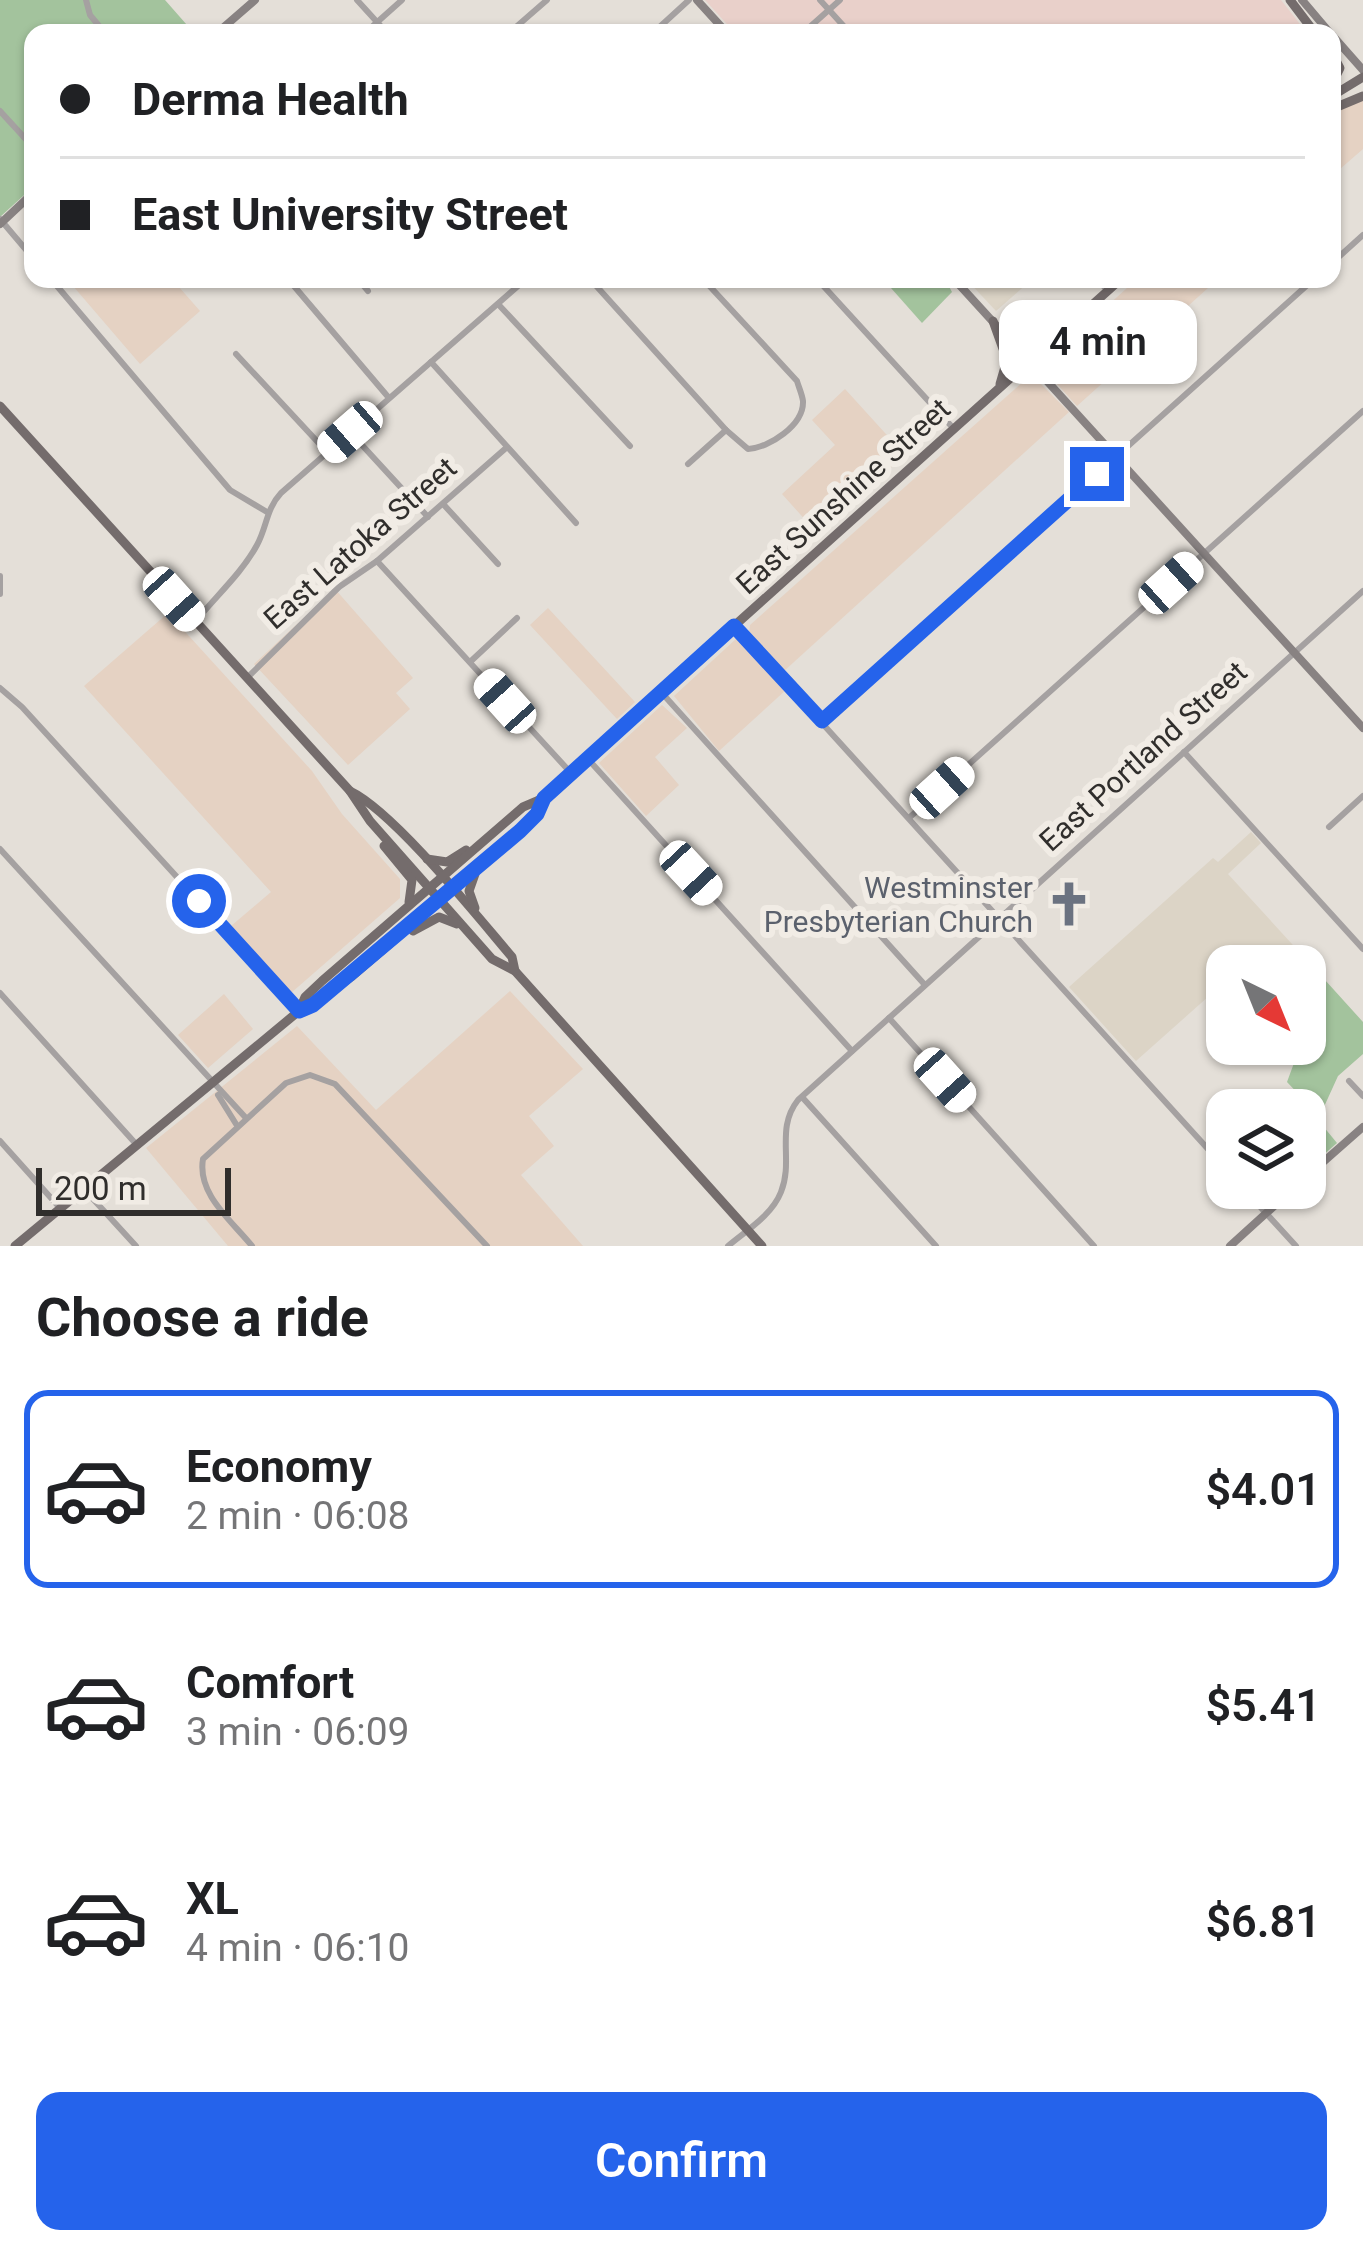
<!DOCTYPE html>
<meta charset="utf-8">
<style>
body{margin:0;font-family:Roboto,sans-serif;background:#f6f6f6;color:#202124;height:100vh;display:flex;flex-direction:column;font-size:45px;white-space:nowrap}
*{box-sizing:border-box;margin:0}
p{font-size:39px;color:#757577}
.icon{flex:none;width:66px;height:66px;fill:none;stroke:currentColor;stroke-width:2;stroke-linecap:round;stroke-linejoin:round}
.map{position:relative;height:1246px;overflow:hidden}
.side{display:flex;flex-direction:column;background:#fff;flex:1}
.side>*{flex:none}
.top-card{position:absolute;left:24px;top:24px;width:1317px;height:264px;border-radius:24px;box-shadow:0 3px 9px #0004;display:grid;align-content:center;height:264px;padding:0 36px;background:#fff}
.needle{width:78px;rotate:137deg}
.buttons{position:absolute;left:1206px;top:945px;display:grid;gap:24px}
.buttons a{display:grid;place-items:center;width:120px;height:120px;border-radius:24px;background:#fff;box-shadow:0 3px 9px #0004;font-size:60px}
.scale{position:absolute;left:36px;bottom:30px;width:195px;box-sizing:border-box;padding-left:12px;border:6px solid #302e2c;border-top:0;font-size:33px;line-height:42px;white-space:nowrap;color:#302e2c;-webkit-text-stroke:9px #f1ece5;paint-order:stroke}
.end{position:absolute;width:54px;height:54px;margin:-27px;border:15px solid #2563eb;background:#fff;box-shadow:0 0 0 6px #fff}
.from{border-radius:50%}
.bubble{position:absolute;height:84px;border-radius:24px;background:#fff;box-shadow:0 3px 9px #0004;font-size:39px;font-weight:600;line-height:84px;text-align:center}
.car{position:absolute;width:36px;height:72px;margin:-36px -18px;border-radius:15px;box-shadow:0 0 9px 3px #0007;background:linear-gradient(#fff 24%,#345 0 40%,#fff 0 76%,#345 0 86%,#fff 0)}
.top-card b{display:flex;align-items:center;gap:42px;height:114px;font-size:45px}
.top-card b+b{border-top:3px solid #e0e0e0}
.top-card i{width:30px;height:30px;background:#202124}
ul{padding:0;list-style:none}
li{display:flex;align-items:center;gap:36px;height:198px;margin:0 24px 18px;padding:0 12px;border:6px solid transparent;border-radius:24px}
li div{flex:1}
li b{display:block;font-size:45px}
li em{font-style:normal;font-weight:600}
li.active{border-color:#2563eb}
li>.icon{width:108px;height:108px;stroke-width:1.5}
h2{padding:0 36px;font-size:54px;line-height:144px}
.cta{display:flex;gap:24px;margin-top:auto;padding:24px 36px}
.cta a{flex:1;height:138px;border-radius:24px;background:#2563eb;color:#fff;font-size:48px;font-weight:600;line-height:138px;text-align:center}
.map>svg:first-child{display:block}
</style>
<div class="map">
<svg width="1363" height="1246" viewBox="0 0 1363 1246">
<rect width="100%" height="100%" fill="#e4dfd8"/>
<g fill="#e5d2c3">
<path d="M1363,99V149L1332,176V112Z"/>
<path d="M67,279H172L200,311L140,364Z"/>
<path d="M1137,279H1218L1077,406L1046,372L1045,362Z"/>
<path d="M1033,376L1069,412L783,672L749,634L750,625L1026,379Z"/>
<path d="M845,389L905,455L818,534L782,494L835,445L812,420Z"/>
<path d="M335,589L413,678L396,693L410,709L348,765L254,664Z"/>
<path d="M548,608L635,702L617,719L530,625Z"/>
<path d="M168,613L312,771L342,814L400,879V898L291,993L231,926L271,892L84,686Z"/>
<path d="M737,638L787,689L719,751L674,696Z"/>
<path d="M662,705L687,728L655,757L679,785L646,816L599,763Z"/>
<path d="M510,991L583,1069L529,1116L554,1146L521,1175L583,1246H228L146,1148L297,1026L376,1110Z"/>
<path d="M224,994L253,1029L208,1068L178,1035Z"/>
</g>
<g fill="#dcd4c6">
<path d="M966,279H1027L1029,282L996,311Z"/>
<path d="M1251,832L1261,843L1228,874L1325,980L1305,1033V966H1227V1015L1209,996L1136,1061L1069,987L1213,858L1218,862Z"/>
</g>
<path fill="#e9d0ca" d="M705,0H1281L1307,33H735Z"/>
<g fill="#a3c39d">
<path d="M0,0H165L194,33H33V187L0,217Z"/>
<path d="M883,279H945L952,292L922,323Z"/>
<path d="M1325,980L1363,1022V1054L1338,1076L1318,1120L1337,1143L1305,1171V1110H1295L1305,1101L1287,1082L1301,1044H1305V1033Z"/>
</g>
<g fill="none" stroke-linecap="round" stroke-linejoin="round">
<g stroke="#a5a1a1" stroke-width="6">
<path d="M86,0L90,15L105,33"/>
<path d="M357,0L387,33"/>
<path d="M820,0L850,33"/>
<path d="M365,33L402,0"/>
<path d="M509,33L547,0"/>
<path d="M653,33L689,0"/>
<path d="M803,33L840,0"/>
<path d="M0,111L33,147"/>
<path d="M24,137L33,129"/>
<path d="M0,219L33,258"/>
<path d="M1332,263L1363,235"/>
<path d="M51,279L230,490L267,512"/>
<path d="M288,279L389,398"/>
<path d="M358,279L368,291"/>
<path d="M590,279L726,430L748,449C769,448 804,425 803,401C802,394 799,388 797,381L703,279"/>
<path d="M817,279L954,429"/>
<path d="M1097,279L1108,291"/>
<path d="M498,304L630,446"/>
<path d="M236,354L327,452"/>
<path d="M431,362L576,523"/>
<path d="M350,432L428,517"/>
<path d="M688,464L726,430"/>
<path d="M444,505L498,564"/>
<path d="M377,561L571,773"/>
<path d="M0,576V594"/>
<path d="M195,622C215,597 242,573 257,545C267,527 266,509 281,493L526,279"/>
<path d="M734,626L1227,1170"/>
<path d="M470,662L517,618"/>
<path d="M247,678L339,587L377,561L506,448"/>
<path d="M0,688L22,707L299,1011"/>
<path d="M661,692L925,985"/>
<path d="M822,721L1314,279"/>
<path d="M1184,752L1363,949"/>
<path d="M587,758L852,1051"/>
<path d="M910,817L1363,411"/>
<path d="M1329,827L1363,796"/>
<path d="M0,849L246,1118"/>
<path d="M0,993L136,1144"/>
<path d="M889,1018L1094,1246"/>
<path d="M1349,1081L1363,1096"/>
<path d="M218,1095L236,1124"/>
<path d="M802,1097L936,1246"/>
<path d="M0,1141L60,1208"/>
<path d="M83,1188L136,1246"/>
<path d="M1243,1188L1296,1246"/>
<path d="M252,1246C231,1220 197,1194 203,1159L286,1083L310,1075L335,1084L487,1246"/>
<path d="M728,1246C747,1230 772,1215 781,1192C794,1160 775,1129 798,1100L1363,591"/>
</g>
<g stroke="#888282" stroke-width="8">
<path d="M697,0L727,33"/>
<path d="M1302,0L1330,33"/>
<path d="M217,33L255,0"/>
<path d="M1332,35L1363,70"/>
<path d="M0,224L33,193"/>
<path d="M954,279L1363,728"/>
<path d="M1305,1178L1363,1127"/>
<path d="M1230,1246L1294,1188"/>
</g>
<g stroke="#746c6c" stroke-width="9">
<path d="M1290,0L1315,33"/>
<path d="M1332,53L1340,68L1332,84"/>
<path d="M1332,96L1363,77"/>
<path d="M1332,109L1363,96"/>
<path d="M993,321L1007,360L1000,384"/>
<path d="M0,406L350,791L370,821L492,959L515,971L762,1246"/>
<path d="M350,791C394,812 477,916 512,957L515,971"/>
<path d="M384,846L412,880L409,902"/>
<path d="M427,859L447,862L466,850"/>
<path d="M475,874L469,891L475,908"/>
<path d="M413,931L439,917L457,924"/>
<path d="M299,1011L305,997L322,981L523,807L544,798"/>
<path d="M15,1246L299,1011L313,1005L351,977L479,867L529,822L544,798L588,757L1121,279"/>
</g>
</g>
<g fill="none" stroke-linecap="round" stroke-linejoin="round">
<path stroke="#2563eb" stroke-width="15" d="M199,901L299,1011L313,1005L520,831L537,814L544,798L734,626L822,721L1097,474"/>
</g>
<defs>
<g id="church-bare" transform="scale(3.6)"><path d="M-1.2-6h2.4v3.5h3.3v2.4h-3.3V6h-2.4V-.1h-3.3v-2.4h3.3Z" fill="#6b7280" stroke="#f1ece5" stroke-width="2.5" paint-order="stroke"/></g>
</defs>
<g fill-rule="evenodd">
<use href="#church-bare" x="1069" y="904"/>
</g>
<g text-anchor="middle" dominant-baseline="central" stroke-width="12" stroke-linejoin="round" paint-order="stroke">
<g font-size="30" fill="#302e2c" stroke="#f1ece5">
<text transform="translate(843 496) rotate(-42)">East Sunshine Street</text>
<text transform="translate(360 543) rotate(-41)">East Latoka Street</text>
<text transform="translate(1143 756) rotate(-42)">East Portland Street</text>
</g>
<g font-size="30" fill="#5b616d" stroke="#f1ece5" text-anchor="end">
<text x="1033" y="887">Westminster<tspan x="1033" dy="34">Presbyterian Church</tspan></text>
</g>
</g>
</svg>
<div class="buttons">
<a><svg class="needle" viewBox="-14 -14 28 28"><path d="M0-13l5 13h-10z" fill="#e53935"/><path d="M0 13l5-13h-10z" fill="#757577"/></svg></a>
<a><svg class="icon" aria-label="layers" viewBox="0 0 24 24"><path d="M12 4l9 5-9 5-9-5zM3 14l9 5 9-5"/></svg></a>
</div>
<div class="scale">200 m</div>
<i class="end from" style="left:199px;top:901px"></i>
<i class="end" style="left:1097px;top:474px"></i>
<div class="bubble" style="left:999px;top:300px;width:198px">4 min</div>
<i class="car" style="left:350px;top:432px;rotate:229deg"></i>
<i class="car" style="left:1171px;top:583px;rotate:48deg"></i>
<i class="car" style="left:174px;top:599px;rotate:138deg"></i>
<i class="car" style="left:505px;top:701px;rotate:318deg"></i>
<i class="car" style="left:942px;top:788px;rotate:48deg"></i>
<i class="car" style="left:691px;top:873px;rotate:137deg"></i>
<i class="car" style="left:945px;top:1080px;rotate:138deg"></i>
<div class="top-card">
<b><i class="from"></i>Derma Health</b>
<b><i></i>East University Street</b>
</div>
</div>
<section class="side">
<h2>Choose a ride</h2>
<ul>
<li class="active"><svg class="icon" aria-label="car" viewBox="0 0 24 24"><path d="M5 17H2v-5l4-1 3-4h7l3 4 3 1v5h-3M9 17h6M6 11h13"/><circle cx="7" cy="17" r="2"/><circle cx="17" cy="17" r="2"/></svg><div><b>Economy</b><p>2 min · 06:08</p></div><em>$4.01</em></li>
<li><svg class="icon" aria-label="car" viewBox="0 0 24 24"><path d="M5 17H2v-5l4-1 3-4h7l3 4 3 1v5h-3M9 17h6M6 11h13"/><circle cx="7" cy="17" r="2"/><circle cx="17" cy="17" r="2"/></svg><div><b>Comfort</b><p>3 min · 06:09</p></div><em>$5.41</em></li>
<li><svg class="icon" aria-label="car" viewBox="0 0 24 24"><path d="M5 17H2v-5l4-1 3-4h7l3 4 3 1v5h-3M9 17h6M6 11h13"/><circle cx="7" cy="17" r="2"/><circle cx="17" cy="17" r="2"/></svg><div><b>XL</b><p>4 min · 06:10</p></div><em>$6.81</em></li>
</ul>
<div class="cta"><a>Confirm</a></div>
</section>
